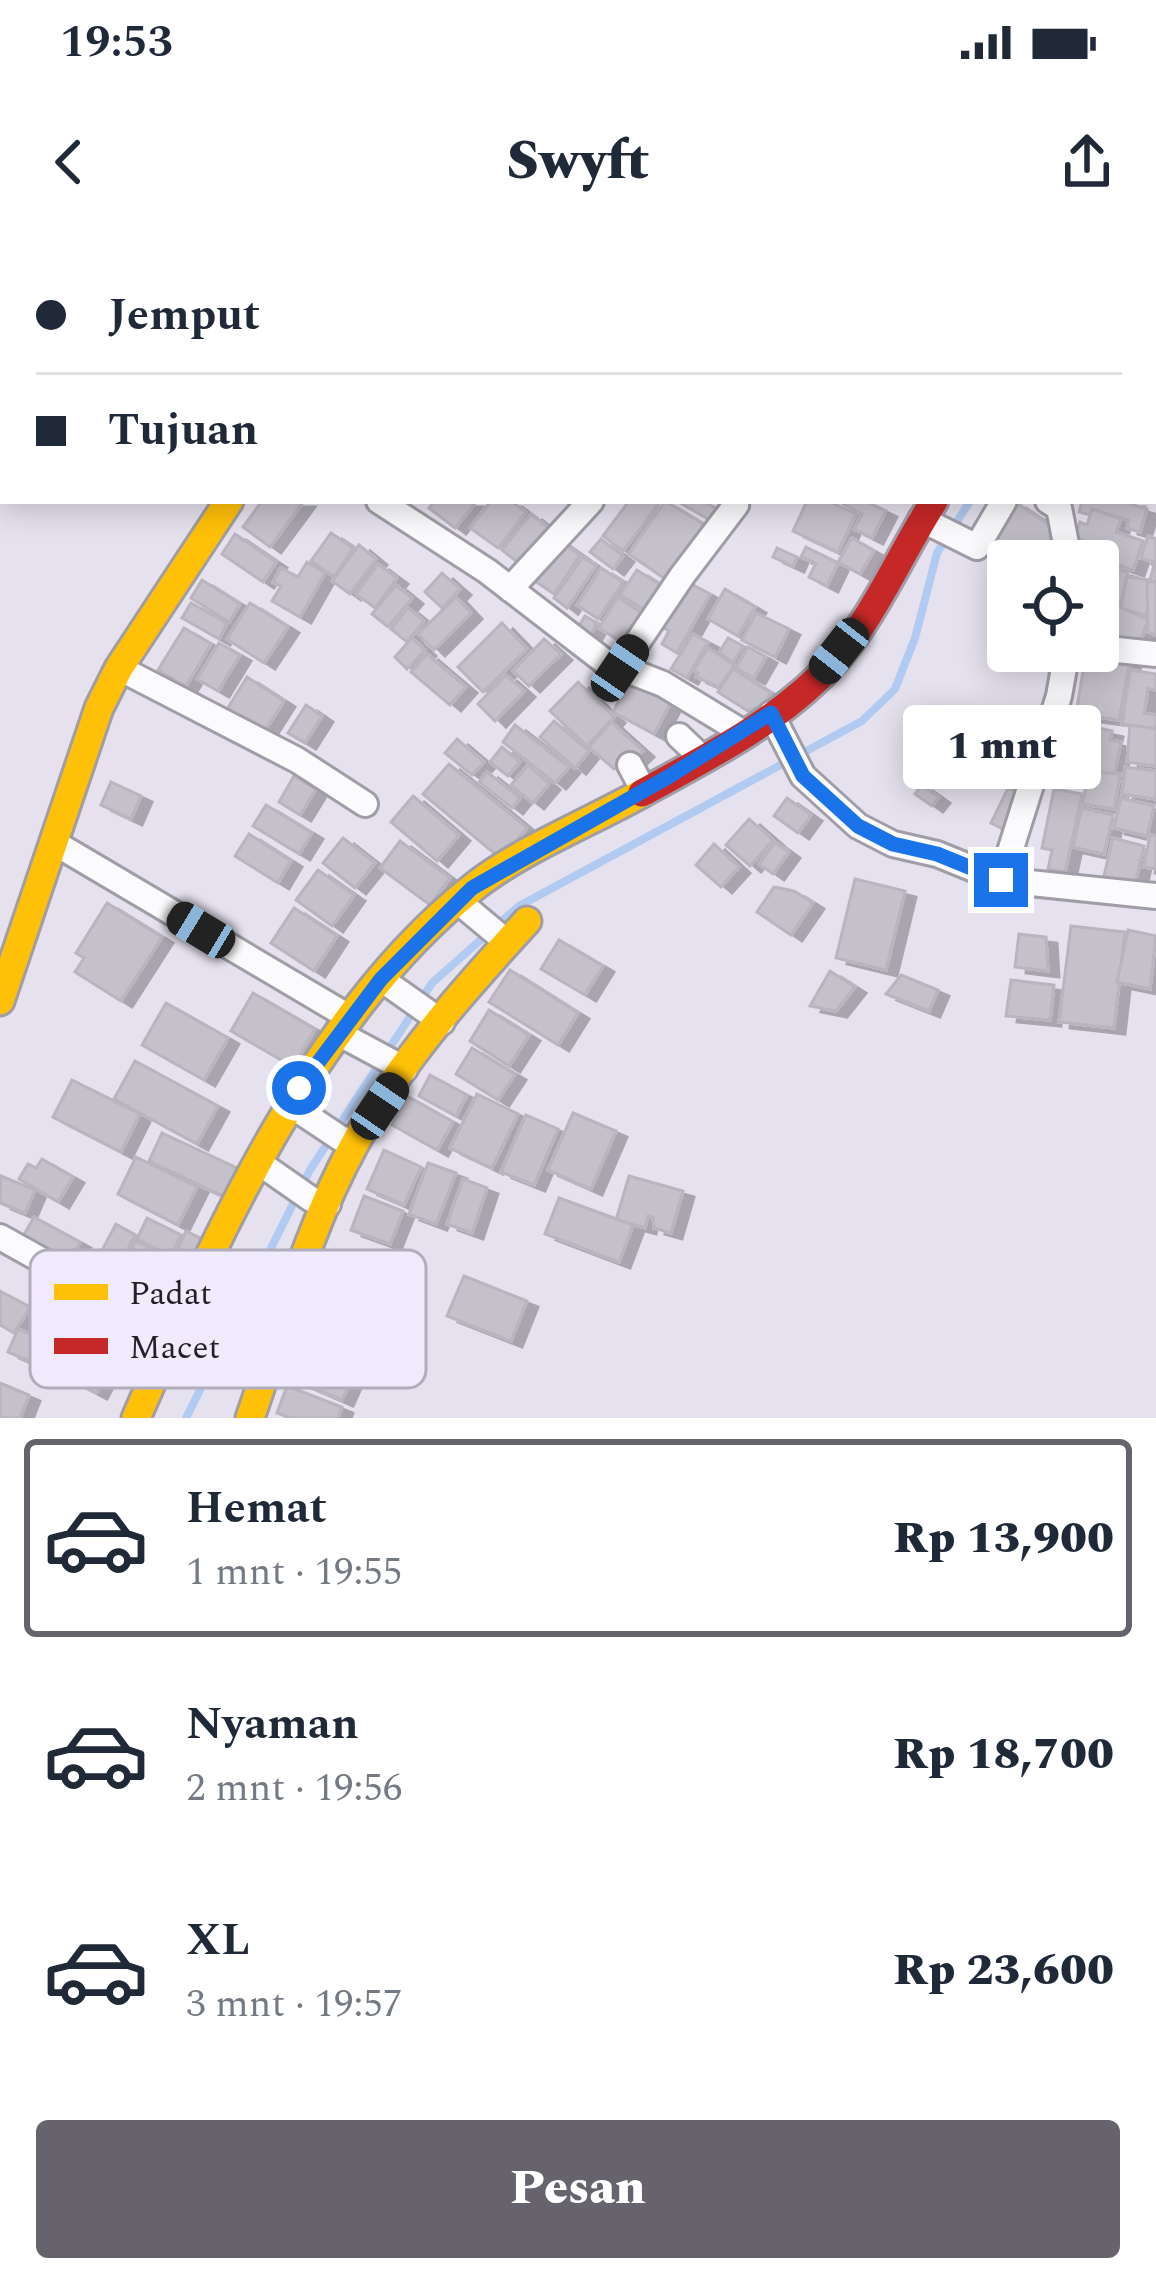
<!DOCTYPE html>
<html lang="id">
<meta charset="utf-8">
<style>
body{margin:0;font-family:Spectral,serif;background:#f2f2f3;color:#1f2937;height:100vh;display:flex;flex-direction:column;font-size:45px;white-space:nowrap}
*{box-sizing:border-box;margin:0}
p{font-size:39px;color:#747a83}
.icon{flex:none;width:66px;height:66px;fill:none;stroke:currentColor;stroke-width:2;stroke-linecap:round;stroke-linejoin:round}
.map{position:relative;height:1178px;overflow:hidden}
.details{display:flex;flex-direction:column;background:#fff;flex:1}
.details>*{flex:none}
.hud{position:absolute;left:0px;top:0px;width:1158px;height:264px;box-shadow:0 6px 30px #0003;display:grid;align-content:center;height:264px;padding:0 36px;background:#fff}
.tools{position:absolute;left:987px;top:300px;display:grid;gap:24px}
.tools a{display:grid;place-items:center;width:132px;height:132px;border-radius:12px;background:#fff;box-shadow:0 6px 30px #0003;font-size:60px}
.end{position:absolute;width:54px;height:54px;margin:-27px;border:15px solid #1a73e8;background:#fff;box-shadow:0 0 0 6px #fff}
.from{border-radius:50%}
.bubble{position:absolute;height:84px;border-radius:12px;background:#fff;box-shadow:0 6px 30px #0003;font-size:39px;font-weight:800;line-height:84px;text-align:center}
.car{position:absolute;width:36px;height:72px;margin:-36px -18px;border-radius:15px;box-shadow:0 0 9px 3px #0007;background:linear-gradient(#222 24%,#8ab4d8 0 40%,#222 0 76%,#8ab4d8 0 86%,#222 0)}
.hud b{display:flex;align-items:center;gap:42px;height:114px;font-size:45px}
.hud b+b{border-top:3px solid #e0e1e3}
.hud i{width:30px;height:30px;background:#1f2937}
ul{padding:21px 0 0;list-style:none}
li{display:flex;align-items:center;gap:36px;height:198px;margin:0 24px 18px;padding:0 12px;border:6px solid transparent;border-radius:12px}
li div{flex:1}
li b{display:block;font-size:45px}
li em{font-style:normal;font-weight:800}
li.selected{border-color:#66636d}
li>.icon{width:108px;height:108px;stroke-width:1.5}
.action{display:flex;gap:24px;margin-top:auto;padding:24px 36px}
.action a{flex:1;height:138px;border-radius:12px;background:#66636d;color:#fff;font-size:48px;font-weight:800;line-height:138px;text-align:center}
.status{display:flex;justify-content:space-between;align-items:center;height:84px;padding:0 60px;background:#fff;direction:ltr}
.status svg{height:33px;fill:currentColor}
header{display:flex;justify-content:space-between;align-items:center;height:156px;padding:0 36px;background:#fff;font-size:54px;font-weight:800}
.map>svg:first-child{display:block}
</style>
<div class="status"><b>19:53</b><svg viewBox="0 0 49 12"><path d="M0 12V9h3v3zM5 12V6h3v6zM10 12V3h3v9zM15 12V0h3v12zM26 1h20v11H26zM47 4h2v5h-2z"/></svg></div>
<header><svg class="icon" aria-label="back" viewBox="0 0 24 24"><path d="M15 5l-7 7 7 7"/></svg>Swyft<svg class="icon" aria-label="share" viewBox="0 0 24 24"><path d="M12 15V3M7 8l5-5 5 5M5 13v7h14v-7"/></svg></header>
<div class="map">
<svg width="1156" height="1178" viewBox="0 0 1156 1178">
<defs>
<filter id="shadow"><feDropShadow dx="11" dy="6" stdDeviation="0" flood-color="#0004"/></filter>
</defs>
<rect width="100%" height="100%" fill="#e5e1ee"/>
<g fill="none" stroke-linecap="round" stroke-linejoin="round">
<path stroke="#b1caf2" stroke-width="8" d="M186,1178L310,930L432,743L519,666L862,481L895,449L915,398L937,313L970,261"/>
</g>
<g fill="#c5c1ca" stroke="#b9b4be" stroke-width="3" filter="url(#shadow)">
<path d="M262,261H304L270,307L243,287Z"/>
<path d="M435,261H477L455,288L429,268Z"/>
<path d="M491,261H511L526,272L498,308L470,288Z"/>
<path d="M629,261L660,262L623,311L603,296Z"/>
<path d="M665,261L705,285L693,302L699,307L688,323L680,318L665,339L629,314Z"/>
<path d="M677,261H703L720,271L713,282Z"/>
<path d="M807,261H828L856,274L838,312L793,291Z"/>
<path d="M844,261H865L886,271L872,298L854,289L862,274L843,264Z"/>
<path d="M1082,261H1134L1133,265L1147,269L1140,292L1127,288L1129,280L1092,269L1090,275L1079,272Z"/>
<path d="M1015,262L1065,295L1049,321H1028L991,298Z"/>
<path d="M1092,269L1121,279L1116,292L1143,301L1133,330L1078,311L1082,300L1075,297L1080,282L1087,285Z"/>
<path d="M531,274L555,293L526,329L502,310Z"/>
<path d="M331,293L353,308L334,337L311,321Z"/>
<path d="M235,294L276,322L263,342L222,314Z"/>
<path d="M1148,296L1156,299V342L1150,340L1155,322L1141,318Z"/>
<path d="M556,298L580,315L554,354L529,337Z"/>
<path d="M852,298L874,311L860,334L838,322Z"/>
<path d="M601,299L623,316L613,329L590,312Z"/>
<path d="M359,305L376,319L350,354L332,341Z"/>
<path d="M806,307L838,323L827,346L809,337L816,323L801,317Z"/>
<path d="M777,308L797,317L793,326L773,317Z"/>
<path d="M583,317L596,326L567,368L554,358Z"/>
<path d="M307,322L325,333L300,377L272,361L281,346L273,342L281,328L298,337Z"/>
<path d="M378,324L397,338L375,368L356,354Z"/>
<path d="M1103,326L1128,332L1120,365L1103,361L1098,350Z"/>
<path d="M601,328L623,342L598,379L577,365Z"/>
<path d="M637,330L668,350L653,375L620,355Z"/>
<path d="M442,333L460,349L442,368L425,352Z"/>
<path d="M1127,337L1150,340L1147,376L1121,368Z"/>
<path d="M682,339L710,354L677,413L662,404L669,391L657,384Z"/>
<path d="M202,340L240,364L229,382L191,358Z"/>
<path d="M1147,342H1156V395L1148,392Z"/>
<path d="M396,345L412,358L388,387L372,374Z"/>
<path d="M725,349L755,367L738,396L708,379Z"/>
<path d="M456,357L471,373L434,410L418,394Z"/>
<path d="M618,357L646,376L626,405L599,388Z"/>
<path d="M1098,357L1148,380L1139,405L1098,394Z"/>
<path d="M191,363L227,383L219,399L182,378Z"/>
<path d="M250,363L288,387L264,423L227,399Z"/>
<path d="M408,368L424,381L407,402L391,389Z"/>
<path d="M756,373L789,389L775,417L742,400Z"/>
<path d="M585,376L597,383L589,397L577,389Z"/>
<path d="M502,383L527,409L483,452L458,427Z"/>
<path d="M184,388L211,404L186,446L158,430Z"/>
<path d="M693,394L708,402L687,438L671,429Z"/>
<path d="M412,398L425,410L407,429L395,417Z"/>
<path d="M728,398L743,406L733,422L719,413Z"/>
<path d="M544,399L561,414L529,446L513,431Z"/>
<path d="M219,403L240,415L218,451L197,439Z"/>
<path d="M748,407L766,417L754,438L736,428Z"/>
<path d="M708,408L734,425L719,447L696,437L698,433L694,430Z"/>
<path d="M1086,413L1130,419L1119,480L1076,474Z"/>
<path d="M427,414L466,447L450,465L411,432Z"/>
<path d="M733,429L771,453L763,465L748,471L718,452Z"/>
<path d="M1130,430L1156,434V450L1148,448L1144,473L1156,475V489L1122,484Z"/>
<path d="M506,435L524,451L495,481L478,464Z"/>
<path d="M247,437L284,461L263,494L226,471Z"/>
<path d="M629,441L671,462L654,494L613,472Z"/>
<path d="M578,442L614,477L587,506L550,471Z"/>
<path d="M306,465L322,476L305,503L288,493Z"/>
<path d="M554,481L589,511L575,528L540,497Z"/>
<path d="M611,482L643,511L635,519L629,514L614,529L589,507Z"/>
<path d="M515,485L569,527L555,543L503,502Z"/>
<path d="M1084,485L1112,491L1110,500L1121,502L1114,536L1072,528L1071,522L1062,520L1067,494L1082,496Z"/>
<path d="M1130,485L1156,489V526L1127,522Z"/>
<path d="M457,499L484,522L472,535L445,513Z"/>
<path d="M502,507L520,522L508,536L490,522Z"/>
<path d="M449,524L527,588L501,619L423,554Z"/>
<path d="M528,525L549,544L533,563L511,545Z"/>
<path d="M1125,527L1156,531V559L1122,554Z"/>
<path d="M1088,531L1120,534L1114,569L1083,564Z"/>
<path d="M487,532L520,558L512,568L479,542Z"/>
<path d="M294,536L316,549L300,575L279,562Z"/>
<path d="M111,542L141,556L131,579L101,565Z"/>
<path d="M922,545L939,557L932,566L915,554Z"/>
<path d="M1008,548L1024,556L1007,591L991,583Z"/>
<path d="M1054,549L1082,554L1065,632L1048,629L1052,610L1042,608Z"/>
<path d="M413,556L459,595L437,621L391,582Z"/>
<path d="M787,558L811,575L798,593L774,576Z"/>
<path d="M1121,558L1154,566L1147,596L1114,588Z"/>
<path d="M266,565L312,593L299,614L253,586Z"/>
<path d="M1082,568L1113,575L1104,614L1073,607Z"/>
<path d="M749,579L773,600L750,626L726,605Z"/>
<path d="M249,594L291,621L278,643L235,616Z"/>
<path d="M1150,595L1156,596V629L1144,627Z"/>
<path d="M343,598L375,623L355,648L323,623Z"/>
<path d="M1113,598L1144,606L1135,644L1104,636Z"/>
<path d="M400,601L450,638L430,665L380,628Z"/>
<path d="M775,602L789,612L773,634L759,624Z"/>
<path d="M714,604L739,627L721,647L696,625Z"/>
<path d="M318,630L354,655L332,686L296,660Z"/>
<path d="M855,639L905,651L886,730L836,718Z"/>
<path d="M774,647L794,651L813,663L791,695L757,672Z"/>
<path d="M107,663L162,697L121,761L75,732L84,718L76,713Z"/>
<path d="M294,668L337,696L314,731L271,703Z"/>
<path d="M1071,686L1125,692L1114,788L1059,782Z"/>
<path d="M1128,690L1156,696L1150,749L1117,742Z"/>
<path d="M1019,694L1046,697L1048,731L1015,727Z"/>
<path d="M559,700L603,726L585,755L541,729Z"/>
<path d="M510,730L578,773L558,805L489,762Z"/>
<path d="M830,731L855,747L836,771L810,766Z"/>
<path d="M901,735L938,750L929,771L886,754Z"/>
<path d="M1011,740L1054,745L1050,780L1006,776Z"/>
<path d="M253,753L315,789L293,827L231,791Z"/>
<path d="M166,763L228,798L204,840L142,805Z"/>
<path d="M489,770L529,795L509,826L470,801Z"/>
<path d="M472,808L515,834L498,860L456,834Z"/>
<path d="M135,821L218,866L197,904L114,859Z"/>
<path d="M430,835L467,855L456,876L419,856Z"/>
<path d="M72,840L140,874L121,912L53,877Z"/>
<path d="M477,854L518,874L492,928L450,908Z"/>
<path d="M407,856L453,882L437,910L392,885Z"/>
<path d="M573,873L616,891L591,949L548,930Z"/>
<path d="M526,875L558,889L534,945L501,932Z"/>
<path d="M162,893L237,928L223,956L149,921Z"/>
<path d="M384,910L421,927L404,965L367,949Z"/>
<path d="M136,917L197,947L178,985L118,954Z"/>
<path d="M42,919L73,937L58,962L19,939L28,924L36,928Z"/>
<path d="M428,923L456,933L436,984L409,974Z"/>
<path d="M1,936L35,950L25,973L0,963Z"/>
<path d="M629,936L683,951L671,993L654,988L653,977L648,976L645,988L616,980Z"/>
<path d="M463,939L487,948L472,993L447,984Z"/>
<path d="M364,956L403,971L390,1004L351,990Z"/>
<path d="M559,958L633,985L619,1022L545,994Z"/>
<path d="M34,977L80,1002L60,1039L14,1013Z"/>
<path d="M147,978L181,995L171,1016L137,999Z"/>
<path d="M116,984L135,995L121,1022L101,1012Z"/>
<path d="M186,991L206,1001L193,1026L174,1017Z"/>
<path d="M135,1001L192,1027L181,1050L125,1024Z"/>
<path d="M464,1036L527,1061L511,1101L447,1076Z"/>
<path d="M0,1051L30,1067L14,1093L0,1085Z"/>
<path d="M18,1089L45,1100L34,1123L8,1112Z"/>
<path d="M57,1091L114,1120L96,1153L40,1124Z"/>
<path d="M307,1095L361,1118L342,1160L289,1137Z"/>
<path d="M0,1143L29,1155L20,1178H0Z"/>
<path d="M287,1146L342,1167L338,1178H290L277,1173Z"/>
</g>
<g fill="none" stroke-linecap="round" stroke-linejoin="round">
<g stroke="#a09da6" stroke-width="30">
<g id="street">
<path d="M528,0L533,3"/>
<path d="M387,3L388,0"/>
<path d="M1155,36L1156,37"/>
<path d="M1155,74L1156,73"/>
<path d="M379,261L487,331L604,421L663,444L742,492"/>
<path d="M1048,261L1059,268L1068,314L1062,321"/>
<path d="M921,279L977,307L1004,261"/>
<path d="M510,349L591,261"/>
<path d="M1098,408L1156,414"/>
<path d="M119,428L297,520L365,564"/>
<path d="M620,428L682,336L736,265L734,261"/>
<path d="M771,474L803,536L858,586L893,604L937,614L1001,640L1156,656"/>
<path d="M679,496L701,517"/>
<path d="M630,525L644,551"/>
<path d="M53,602L349,777"/>
<path d="M1001,640L1059,456L1067,411"/>
<path d="M459,662L507,702"/>
<path d="M381,739L442,782"/>
<path d="M338,793L405,829"/>
<path d="M289,864L340,898L355,902"/>
<path d="M258,922L311,959L328,964"/>
<path d="M0,997L172,1093"/>
</g>
</g>
<g stroke="#a09da6" stroke-width="33">
<g id="slow">
<path d="M1142,3L1146,0"/>
<path d="M0,761L99,468L119,428L229,261"/>
<path d="M136,1178C215,997 316,770 475,646C521,610 590,582 642,553"/>
<path d="M250,1178C282,1087 307,990 354,905C399,822 464,750 527,681"/>
</g>
</g>
<g stroke="#a09da6" stroke-width="33">
<path id="jam" d="M642,553C706,518 779,481 829,427C873,380 899,316 934,261"/>
</g>
<use href="#street" stroke="#fbfafc" stroke-width="24"/>
<use href="#slow" stroke="#ffc107" stroke-width="27"/>
<use href="#jam" stroke="#c62828" stroke-width="27"/>
</g>
<g fill="none" stroke-linecap="round" stroke-linejoin="round">
<path stroke="#1a73e8" stroke-width="15" d="M299,848L381,739L472,648L668,537L771,473L803,536L858,586L893,604L937,614L1001,640"/>
</g>
<rect x="30" y="1010" width="396" height="138" rx="18" fill="#f0eafd" stroke="#b2adbd" stroke-width="3"/>
<rect x="54" y="1044" width="54" height="16" fill="#ffc107"/>
<rect x="54" y="1098" width="54" height="16" fill="#c62828"/>
<g font-size="33" fill="#221f28">
<text x="129" y="1064">Padat</text>
<text x="129" y="1118">Macet</text>
</g>
</svg>
<div class="tools">
<a><svg class="icon" aria-label="locate" viewBox="0 0 24 24"><circle cx="12" cy="12" r="6"/><path d="M12 2v4M12 18v4M2 12h4M18 12h4"/></svg></a>
</div>
<i class="end from" style="left:299px;top:848px"></i>
<i class="end" style="left:1001px;top:640px"></i>
<div class="bubble" style="left:903px;top:465px;width:198px">1 mnt</div>
<i class="car" style="left:839px;top:411px;rotate:218deg"></i>
<i class="car" style="left:620px;top:428px;rotate:34deg"></i>
<i class="car" style="left:201px;top:690px;rotate:301deg"></i>
<i class="car" style="left:380px;top:866px;rotate:34deg"></i>
<div class="hud">
<b><i class="from"></i>Jemput</b>
<b><i></i>Tujuan</b>
</div>
</div>
<section class="details">
<ul>
<li class="selected"><svg class="icon" aria-label="car" viewBox="0 0 24 24"><path d="M5 17H2v-5l4-1 3-4h7l3 4 3 1v5h-3M9 17h6M6 11h13"/><circle cx="7" cy="17" r="2"/><circle cx="17" cy="17" r="2"/></svg><div><b>Hemat</b><p>1 mnt · 19:55</p></div><em>Rp 13,900</em></li>
<li><svg class="icon" aria-label="car" viewBox="0 0 24 24"><path d="M5 17H2v-5l4-1 3-4h7l3 4 3 1v5h-3M9 17h6M6 11h13"/><circle cx="7" cy="17" r="2"/><circle cx="17" cy="17" r="2"/></svg><div><b>Nyaman</b><p>2 mnt · 19:56</p></div><em>Rp 18,700</em></li>
<li><svg class="icon" aria-label="car" viewBox="0 0 24 24"><path d="M5 17H2v-5l4-1 3-4h7l3 4 3 1v5h-3M9 17h6M6 11h13"/><circle cx="7" cy="17" r="2"/><circle cx="17" cy="17" r="2"/></svg><div><b>XL</b><p>3 mnt · 19:57</p></div><em>Rp 23,600</em></li>
</ul>
<div class="action"><a>Pesan</a></div>
</section>
